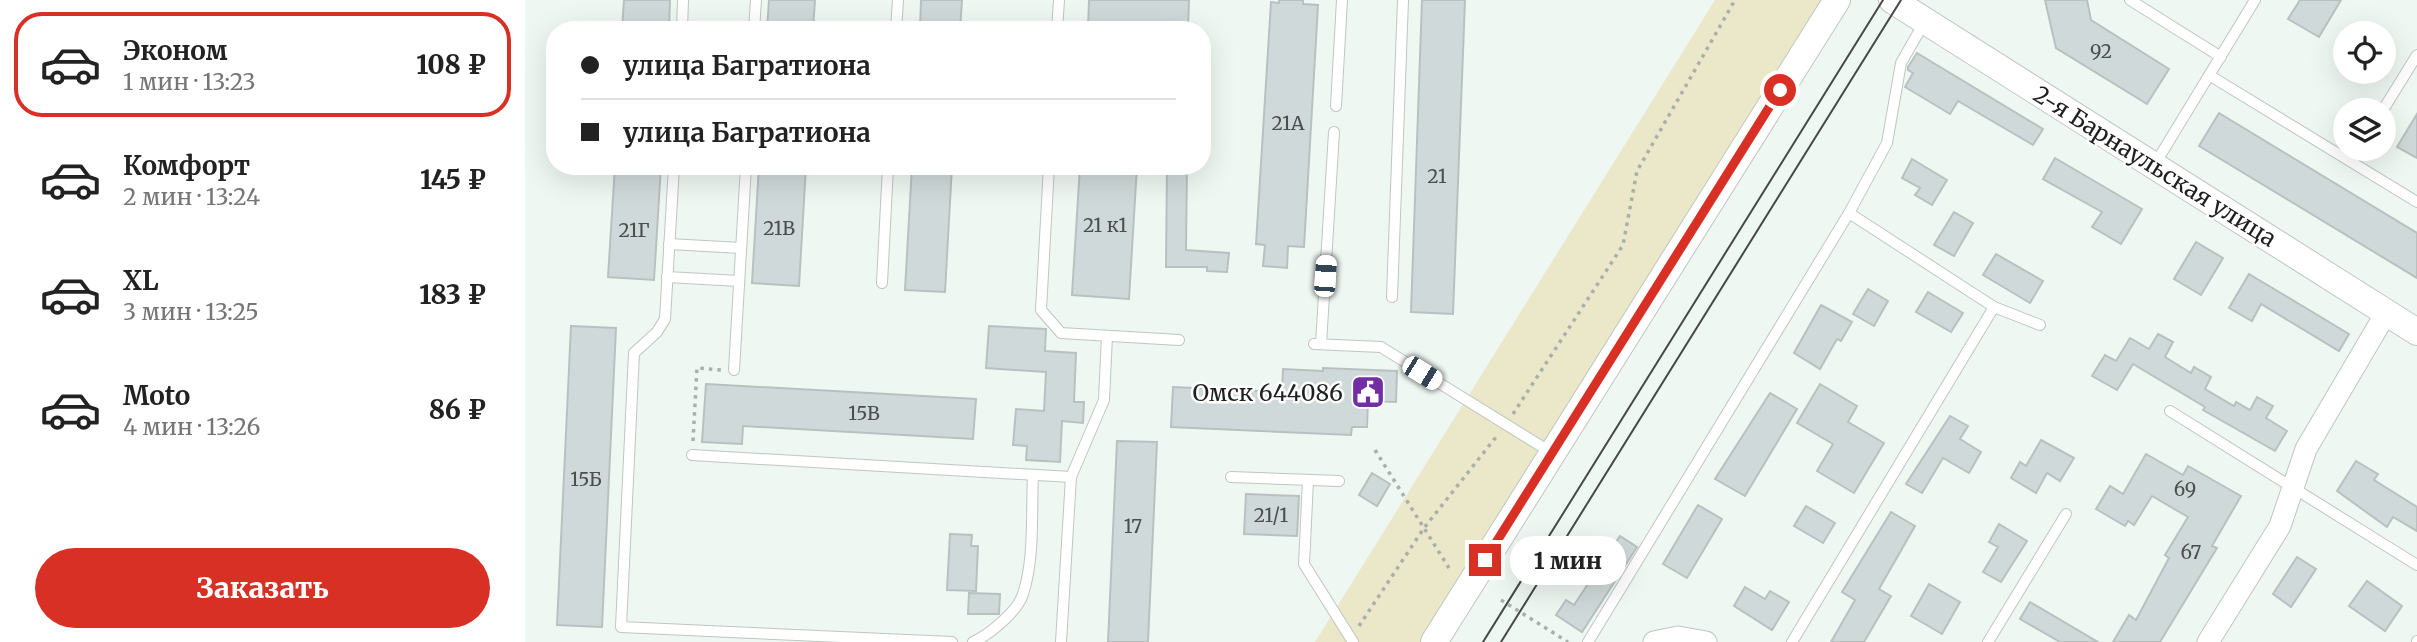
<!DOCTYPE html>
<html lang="ru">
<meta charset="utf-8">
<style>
body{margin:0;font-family:Merriweather,serif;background:#f6f6f6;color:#222;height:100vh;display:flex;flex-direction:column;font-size:26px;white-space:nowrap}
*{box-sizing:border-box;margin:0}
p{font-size:23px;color:#767676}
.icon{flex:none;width:38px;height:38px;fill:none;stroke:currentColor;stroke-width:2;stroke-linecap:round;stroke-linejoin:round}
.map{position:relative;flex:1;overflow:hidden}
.drawer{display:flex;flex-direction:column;background:#fff;width:525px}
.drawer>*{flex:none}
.guide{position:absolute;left:21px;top:21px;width:665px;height:154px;border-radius:28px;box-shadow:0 7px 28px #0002;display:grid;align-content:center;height:154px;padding:0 35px;background:#fff}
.fabs{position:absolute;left:1808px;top:21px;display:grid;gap:14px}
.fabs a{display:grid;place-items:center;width:63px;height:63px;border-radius:50%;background:#fff;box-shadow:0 7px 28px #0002;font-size:35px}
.end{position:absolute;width:32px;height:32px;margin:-16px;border:9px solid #d93025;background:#fff;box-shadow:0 0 0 4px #fff}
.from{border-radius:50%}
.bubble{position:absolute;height:49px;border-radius:24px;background:#fff;box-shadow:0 7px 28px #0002;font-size:23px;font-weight:800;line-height:49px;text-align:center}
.car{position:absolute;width:21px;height:42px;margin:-21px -10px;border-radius:9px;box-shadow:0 0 5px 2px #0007;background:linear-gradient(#fff 24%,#345 0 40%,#fff 0 76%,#345 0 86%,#fff 0)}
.guide b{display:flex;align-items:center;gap:24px;height:66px;font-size:26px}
.guide b+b{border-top:2px solid #e0e0e0}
.guide i{width:18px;height:18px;background:#222}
ul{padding:12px 0 0;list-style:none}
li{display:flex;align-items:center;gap:21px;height:105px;margin:0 14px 10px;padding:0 21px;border:4px solid transparent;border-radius:28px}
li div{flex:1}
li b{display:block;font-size:26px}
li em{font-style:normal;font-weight:800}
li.active{border-color:#d93025}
li>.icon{width:63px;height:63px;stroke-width:1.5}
.primary-button{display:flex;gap:14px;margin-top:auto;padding:14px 35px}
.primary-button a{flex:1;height:80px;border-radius:42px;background:#d93025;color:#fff;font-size:28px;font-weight:800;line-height:80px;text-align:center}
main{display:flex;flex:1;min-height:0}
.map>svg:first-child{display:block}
</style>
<main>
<section class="drawer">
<ul>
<li class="active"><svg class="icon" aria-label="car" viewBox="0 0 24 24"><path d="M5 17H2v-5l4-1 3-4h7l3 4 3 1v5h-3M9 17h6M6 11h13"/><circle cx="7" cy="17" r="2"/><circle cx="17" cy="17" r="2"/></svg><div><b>Эконом</b><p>1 мин · 13:23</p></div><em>108 ₽</em></li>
<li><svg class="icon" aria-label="car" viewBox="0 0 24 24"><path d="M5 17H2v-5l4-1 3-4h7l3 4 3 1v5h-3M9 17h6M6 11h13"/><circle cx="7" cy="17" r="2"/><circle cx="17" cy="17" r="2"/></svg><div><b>Комфорт</b><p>2 мин · 13:24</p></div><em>145 ₽</em></li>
<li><svg class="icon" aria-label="car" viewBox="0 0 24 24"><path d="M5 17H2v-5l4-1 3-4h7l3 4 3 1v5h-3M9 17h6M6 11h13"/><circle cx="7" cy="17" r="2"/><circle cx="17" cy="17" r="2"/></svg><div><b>XL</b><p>3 мин · 13:25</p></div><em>183 ₽</em></li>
<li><svg class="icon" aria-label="car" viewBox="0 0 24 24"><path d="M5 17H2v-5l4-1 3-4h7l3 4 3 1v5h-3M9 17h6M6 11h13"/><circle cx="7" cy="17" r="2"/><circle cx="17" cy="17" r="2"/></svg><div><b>Moto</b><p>4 мин · 13:26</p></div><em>86 ₽</em></li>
</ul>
<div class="primary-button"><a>Заказать</a></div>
</section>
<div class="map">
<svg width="1892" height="642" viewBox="0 0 1892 642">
<rect width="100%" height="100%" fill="#eff7f3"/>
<path fill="#eae8c8" d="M1190,0H1306L902,642H790Z"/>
<g fill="#d0d9d9" stroke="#b8c1c0" stroke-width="2">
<path d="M99,0H145L144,30H97Z"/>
<path d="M244,0H290L288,30H242Z"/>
<path d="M396,0H437L435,30H395Z"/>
<path d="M564,0H664L663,30H563Z"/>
<path d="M754,0H778V4L793,5L779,247L763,246L762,268L738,266L740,245L731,244L746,2L754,3Z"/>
<path d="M897,0H940L928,314L886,312Z"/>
<path d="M1520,0H1562L1566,20L1644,69L1622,104L1531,48Z"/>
<path d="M1775,0H1816L1794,37L1763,19Z"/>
<path d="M1392,53L1518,129L1508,145L1433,101L1425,114L1380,87L1388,73L1383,70V67Z"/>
<path d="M1694,113L1892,233V278L1674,146Z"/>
<path d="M1892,114V158L1872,147Z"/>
<path d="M1530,158L1617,209L1596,244L1567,227L1577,212L1518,179Z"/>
<path d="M1387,159L1422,180L1407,205L1390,195L1395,188L1377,178Z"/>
<path d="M90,166H136L129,280L83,277Z"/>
<path d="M234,166H281L274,286L227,283Z"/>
<path d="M387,166H427L420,292L380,290Z"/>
<path d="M555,166H612L604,299L547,295Z"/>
<path d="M642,166H662L661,250L704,253L702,272L682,271V267H641Z"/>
<path d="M1429,212L1448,223L1429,256L1409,245Z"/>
<path d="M1671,242L1698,258L1676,295L1649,279Z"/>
<path d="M1471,254L1518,281L1505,303L1458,275Z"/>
<path d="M1724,274L1824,334L1814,351L1736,304L1727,321L1704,308Z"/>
<path d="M1343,289L1363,301L1349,326L1328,314Z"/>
<path d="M1403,292L1438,313L1426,332L1391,312Z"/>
<path d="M1296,305L1327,322L1316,341L1312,339L1295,369L1269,353Z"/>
<path d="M46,326L91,328L77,627L32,625Z"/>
<path d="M464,326L521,329L520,351L551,353L549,402H559L558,423L537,421L535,462L501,460L502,446L488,445L491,409L519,411L521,372L461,368Z"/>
<path d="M1633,334L1648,342L1640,357L1666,373L1669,367L1686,377L1680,389L1709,406L1711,402L1725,410L1732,397L1748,406L1741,418L1762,431L1750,451L1678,410L1680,407L1608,364L1592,390L1567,376L1580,355L1591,361L1605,338L1624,349Z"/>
<path d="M798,368L872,371L871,402L843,401L842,427H827L826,435L646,427L648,387L757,392L758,369L798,371Z"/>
<path d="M181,384L451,399L448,439L218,426L217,444L177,442Z"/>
<path d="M1295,384L1332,406L1323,422L1359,443L1329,493L1292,471L1308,444L1272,423Z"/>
<path d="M1245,393L1272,409L1220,496L1190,479Z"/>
<path d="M1425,416L1443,426L1435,439L1456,452L1444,473L1418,458L1397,493L1381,484Z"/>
<path d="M1516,440L1549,458L1535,481L1522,473L1511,493L1486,478L1495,462L1501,466Z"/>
<path d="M592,441L632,442L623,642H583Z"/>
<path d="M1621,454L1658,475L1663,466L1716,496L1687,546L1692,548L1635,642H1588L1604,615L1611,620L1644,558L1640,555L1663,517L1627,496L1609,525L1603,521L1600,526L1571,509L1585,486L1598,494Z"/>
<path d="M1831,461L1853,474L1849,480L1892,507V531L1868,517L1862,527L1812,491Z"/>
<path d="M847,473L865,484L852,506L834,495Z"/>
<path d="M721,494L774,496L772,536L719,534Z"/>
<path d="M1173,505L1197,519L1162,578L1138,564Z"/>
<path d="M1281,506L1310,523L1298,543L1269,526Z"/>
<path d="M1366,512L1390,526L1354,589L1366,596L1339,642H1306L1330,600L1317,592Z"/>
<path d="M1474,524L1502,541L1476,582L1458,572L1473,547L1464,542Z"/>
<path d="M425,534L447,535L446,546H453L451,591L422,590Z"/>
<path d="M1095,536L1112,547L1057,632L1031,615L1041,600L1049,605Z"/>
<path d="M1772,557L1791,569L1766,607L1748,594Z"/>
<path d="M1842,581L1877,606L1860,631L1824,606Z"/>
<path d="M1404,584L1435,602L1417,634L1386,616Z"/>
<path d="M1220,587L1240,599L1245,591L1264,602L1247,630L1209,606Z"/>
<path d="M444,593L475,594L474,614H443Z"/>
<path d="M1505,602L1573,642H1535L1495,619Z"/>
</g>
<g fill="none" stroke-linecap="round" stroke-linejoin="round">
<g stroke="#bfc6c2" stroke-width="12">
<g id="service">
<path d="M1605,0L1696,57"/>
<path d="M157,30L158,0"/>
<path d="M229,30L231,0"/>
<path d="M371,30L373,0"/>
<path d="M532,30L534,0"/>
<path d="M1684,75L1892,202"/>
<path d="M811,106L817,0"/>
<path d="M1858,110L1892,55"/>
<path d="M1827,162L1835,149"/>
<path d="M1630,164L1730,0"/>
<path d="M149,166L140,319L132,332L109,353L96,627L427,642"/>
<path d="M524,166L516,310L536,333L654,340"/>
<path d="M1324,213L1469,307L1515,325"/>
<path d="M144,244L216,248"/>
<path d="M142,277L214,281"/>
<path d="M357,283L363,166"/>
<path d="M867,297L878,0"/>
<path d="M789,344L856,347L1027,453"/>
<path d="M796,344L809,132"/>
<path d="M209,370L221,166"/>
<path d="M1645,411L1892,565"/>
<path d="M167,455L546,477L536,642"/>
<path d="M546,477L579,400L582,336"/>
<path d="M706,477L814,481"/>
<path d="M783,480L779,564L828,642"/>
<path d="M448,642C464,635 493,611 498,594C510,557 506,513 508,475"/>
<path d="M1063,642L1324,213L1362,143L1376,63L1400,21"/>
<path d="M1267,642L1469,307"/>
<path d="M1463,642L1541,514"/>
<path d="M1892,642V641"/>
</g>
</g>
<g stroke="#bfc6c2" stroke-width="23">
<g id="minor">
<path d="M1129,642L1153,637L1181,642"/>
<path d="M1683,642L1755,526L1781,449L1861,313"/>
</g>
</g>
<g stroke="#bfc6c2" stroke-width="28">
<g id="tertiary">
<path d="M1367,0L1892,332"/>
<path d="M909,642L1312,0"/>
</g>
</g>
<g stroke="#a9afac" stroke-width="3.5" stroke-dasharray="3.5 5" stroke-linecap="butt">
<path d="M988,414L1098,245L1112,171L1210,0"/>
<path d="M168,441L172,368L196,370"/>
<path d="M850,450L924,568"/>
<path d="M976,600L1043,642"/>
<path d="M834,626L899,528L971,437"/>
</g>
<use href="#service" stroke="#fff" stroke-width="10"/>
<use href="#minor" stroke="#fff" stroke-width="21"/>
<use href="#tertiary" stroke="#fff" stroke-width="26"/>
<g stroke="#464947" stroke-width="2">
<path d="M958,642L1358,0"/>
<path d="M976,642L1376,0"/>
</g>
</g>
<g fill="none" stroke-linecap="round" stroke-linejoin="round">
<path stroke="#d93025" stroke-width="9" d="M960,560L1255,90"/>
</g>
<defs>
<g id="civic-square" transform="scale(1.75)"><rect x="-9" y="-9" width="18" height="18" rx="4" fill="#722ea2" stroke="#fff"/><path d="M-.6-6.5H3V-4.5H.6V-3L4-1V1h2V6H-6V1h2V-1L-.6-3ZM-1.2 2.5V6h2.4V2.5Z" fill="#fff"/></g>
</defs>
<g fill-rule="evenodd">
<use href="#civic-square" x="843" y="392"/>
</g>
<g text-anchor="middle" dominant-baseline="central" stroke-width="5" stroke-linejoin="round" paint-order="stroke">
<g font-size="19" fill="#4a4e4d">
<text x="1576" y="51">92</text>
<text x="763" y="123">21А</text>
<text x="912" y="176">21</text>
<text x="580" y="225">21 к1</text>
<text x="254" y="228">21В</text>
<text x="109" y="230">21Г</text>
<text x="339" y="413">15В</text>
<text x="61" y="479">15Б</text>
<text x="1660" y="489">69</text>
<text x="746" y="515">21/1</text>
<text x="608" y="526">17</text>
<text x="1666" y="552">67</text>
</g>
<g font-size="23" fill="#1d201e" stroke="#fff">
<text transform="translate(1630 166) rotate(32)">2-я Барнаульская улица</text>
</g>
<g font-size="23" fill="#1d201e" stroke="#fff" text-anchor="end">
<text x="818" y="392">Омск 644086</text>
</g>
</g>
</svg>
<div class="fabs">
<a><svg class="icon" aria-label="locate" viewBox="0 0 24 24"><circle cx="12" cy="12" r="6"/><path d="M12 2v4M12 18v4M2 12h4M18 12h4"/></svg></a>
<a><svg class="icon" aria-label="layers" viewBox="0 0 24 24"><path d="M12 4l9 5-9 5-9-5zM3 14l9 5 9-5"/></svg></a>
</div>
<i class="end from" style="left:1255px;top:90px"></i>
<i class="end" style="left:960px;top:560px"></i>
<div class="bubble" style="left:985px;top:536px;width:116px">1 мин</div>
<i class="car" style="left:800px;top:276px;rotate:4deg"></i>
<i class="car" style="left:897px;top:373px;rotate:122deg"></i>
<div class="guide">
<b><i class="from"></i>улица Багратиона</b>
<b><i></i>улица Багратиона</b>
</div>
</div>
</main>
